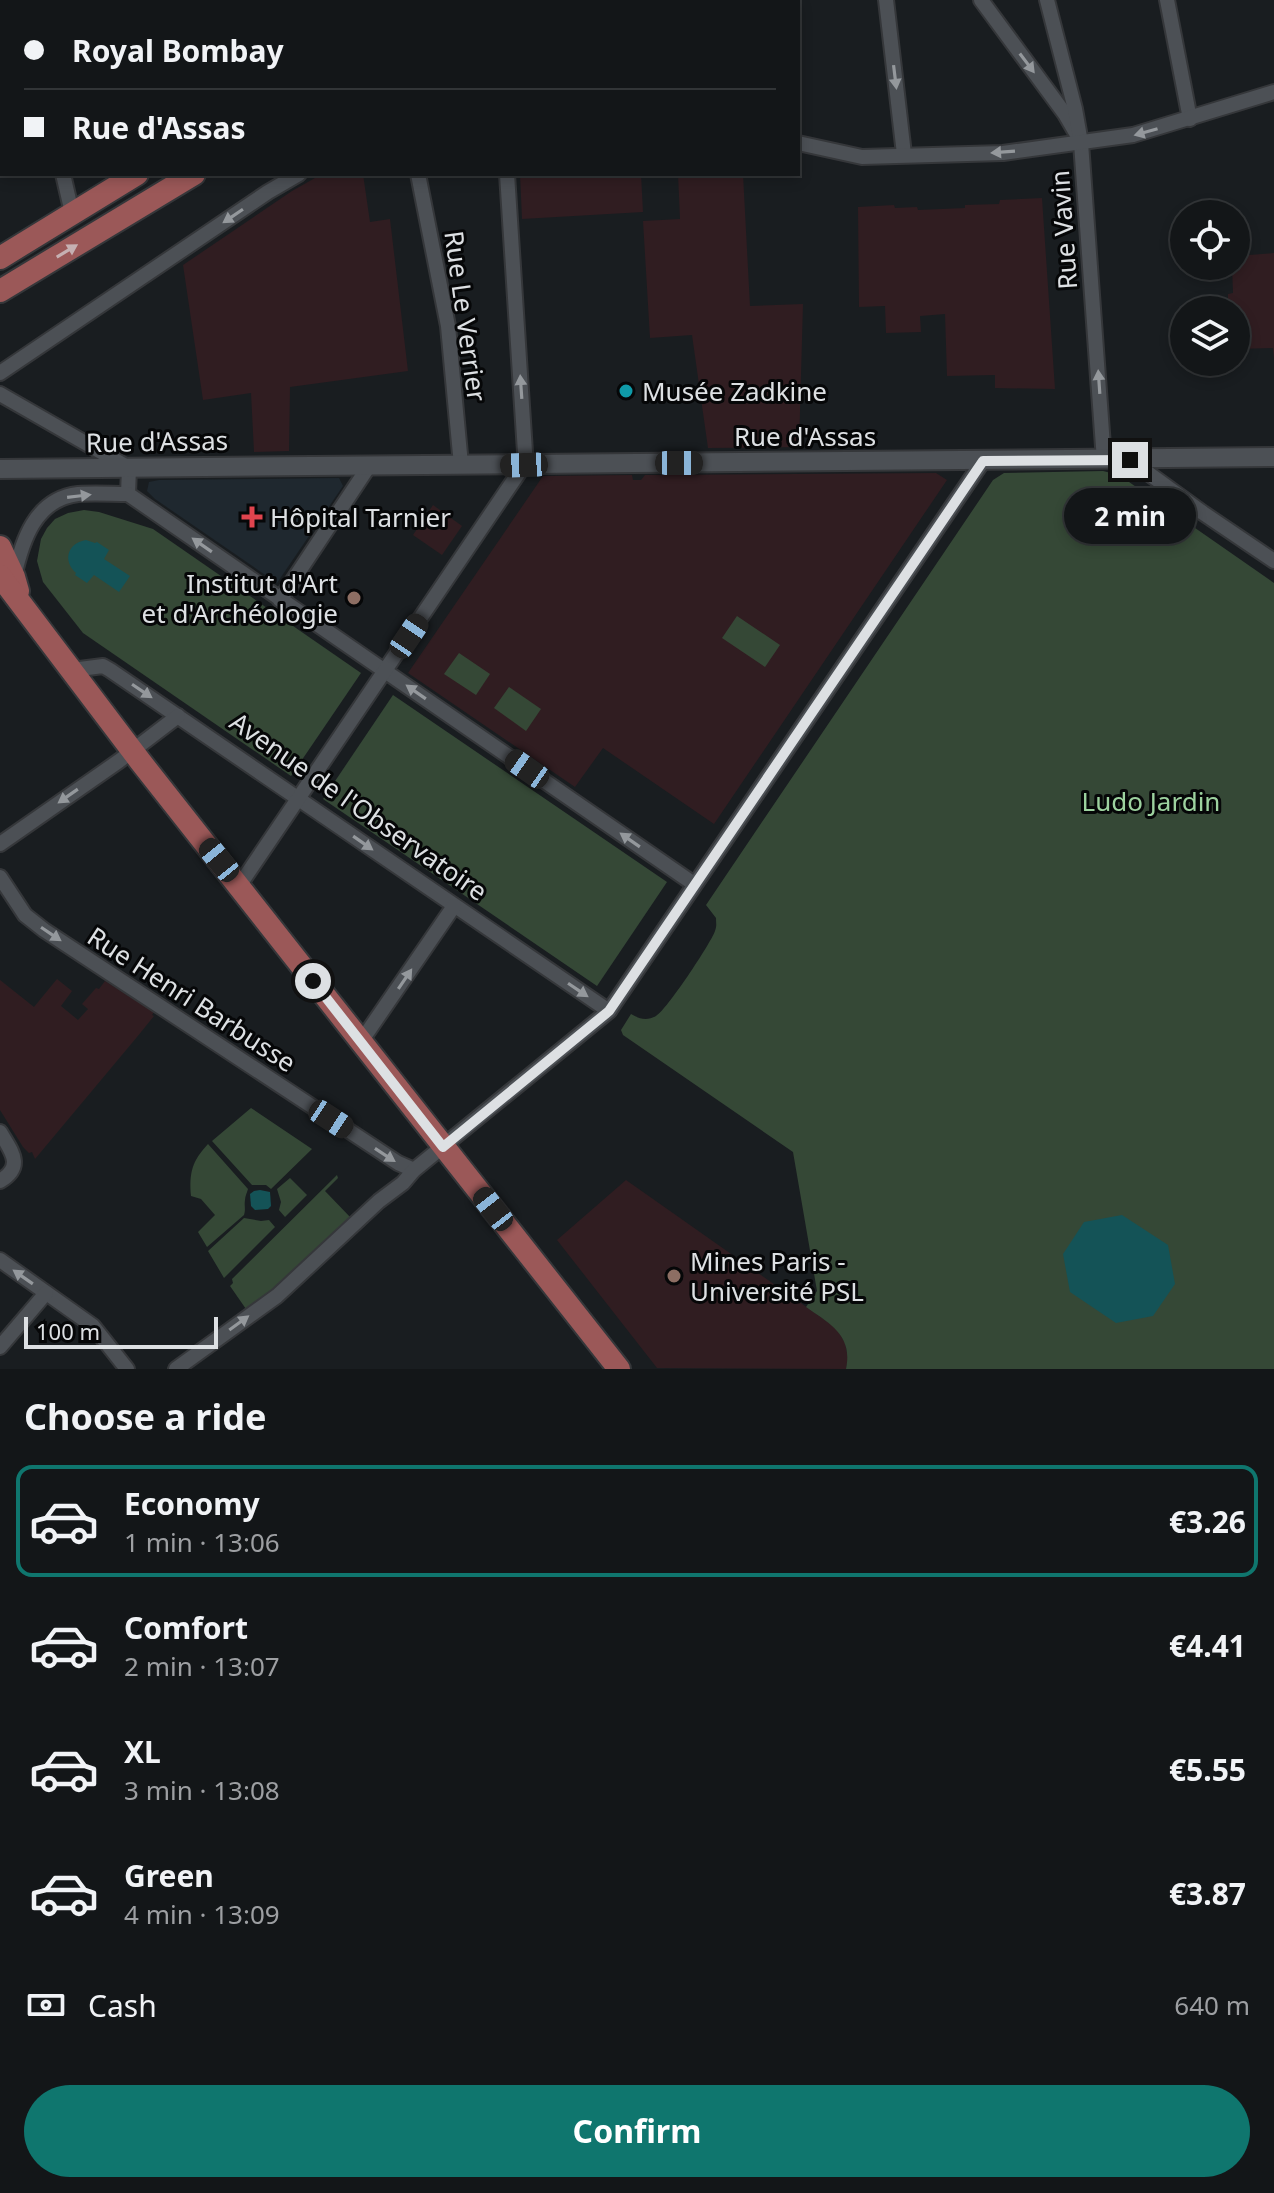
<!DOCTYPE html>
<meta charset="utf-8">
<style>
body{margin:0;font-family:"Noto Sans",sans-serif;background:#1c1f21;color:#f1f3f6;height:100vh;display:flex;flex-direction:column;font-size:30px;white-space:nowrap}
*{box-sizing:border-box;margin:0}
p{font-size:26px;color:#9d9fa2}
.icon{flex:none;width:44px;height:44px;fill:none;stroke:currentColor;stroke-width:2;stroke-linecap:round;stroke-linejoin:round}
.map{position:relative;height:1369px;overflow:hidden}
.side{display:flex;flex-direction:column;background:#131618;flex:1}
.side>*{flex:none}
.banner{position:absolute;left:0px;top:0px;width:800px;height:176px;box-shadow:0 4px 12px #0003,0 0 0 2px #323537;display:grid;align-content:center;height:176px;padding:0 24px;background:#131618}
.controls{position:absolute;left:1170px;top:200px;display:grid;gap:16px}
.controls a{display:grid;place-items:center;width:80px;height:80px;border-radius:50%;background:#131618;box-shadow:0 4px 12px #0003,0 0 0 2px #323537;font-size:40px}
.scale{position:absolute;left:24px;bottom:20px;width:194px;box-sizing:border-box;padding-left:8px;border:4px solid #dde0e3;border-top:0;font-size:22px;line-height:28px;white-space:nowrap;color:#dde0e3;-webkit-text-stroke:6px #060708;paint-order:stroke}
.end{position:absolute;width:36px;height:36px;margin:-18px;border:10px solid #dde0e3;background:#111;box-shadow:0 0 0 4px #111}
.from{border-radius:50%}
.bubble{position:absolute;height:56px;border-radius:28px;background:#131618;box-shadow:0 4px 12px #0003,0 0 0 2px #323537;font-size:26px;font-weight:700;line-height:56px;text-align:center}
.car{position:absolute;width:24px;height:48px;margin:-24px -12px;border-radius:10px;box-shadow:0 0 6px 2px #0007;background:linear-gradient(#222 24%,#8ab4d8 0 40%,#222 0 76%,#8ab4d8 0 86%,#222 0)}
.banner b{display:flex;align-items:center;gap:28px;height:76px;font-size:30px}
.banner b+b{border-top:2px solid #323537}
.banner i{width:20px;height:20px;background:#f1f3f6}
ul{padding:0;list-style:none}
li{display:flex;align-items:center;gap:24px;height:112px;margin:0 16px 12px;padding:0 8px;border:4px solid transparent;border-radius:16px}
li div{flex:1}
li b{display:block;font-size:30px}
li em{font-style:normal;font-weight:700}
li.active{border-color:#0f766e}
li>.icon{width:72px;height:72px;stroke-width:1.5}
h2{padding:0 24px;font-size:36px;line-height:96px}
.pay{display:flex;align-items:center;gap:20px;height:88px;padding:0 24px;font-size:30px}
.pay p{margin-inline-start:auto}
.primary-button{display:flex;gap:16px;margin-top:auto;padding:16px 24px}
.primary-button a{flex:1;height:92px;border-radius:48px;background:#0f766e;color:#fff;font-size:32px;font-weight:700;line-height:92px;text-align:center}
.map>svg:first-child{display:block}
</style>
<div class="map">
<svg width="1274" height="1369" viewBox="0 0 1274 1369">
<rect width="100%" height="100%" fill="#191d20"/>
<path fill="#1f282f" d="M339,478L343,486L277,583L155,499L147,491L149,482L159,480Z"/>
<g fill="#301d21">
<path d="M322,174H363L370,222L390,219L408,371L290,387L289,451L254,452L251,393L203,400L183,265L292,191Z"/>
<path d="M520,174H641L643,212L522,219Z"/>
<path d="M678,174H743L750,306L803,304L799,447L708,448L692,335L650,338L643,221L680,219Z"/>
<path d="M1042,198L1055,389L995,388V375L947,376L945,314L920,316L921,332L886,333L885,306L859,307L858,207L894,205L895,208L917,207L918,210L965,208V205L999,204L1000,200Z"/>
<path d="M1274,253V359L1273,348L1236,349V310H1228V294L1233,293L1232,266H1236V256Z"/>
<path d="M936,473L947,480L714,824L603,748L575,787L408,673L543,476L632,475L633,480H641L645,475Z"/>
<path d="M433,505L462,526L442,555L413,535Z"/>
<path d="M57,979L72,991L61,1006L78,1020L88,1009L82,1004L96,988L99,989L105,981L154,1012L152,1015L154,1016L137,1037L35,1159L32,1152L29,1153L23,1147L0,1110V980L34,1007Z"/>
<path d="M626,1180L832,1325L839,1332L845,1343L848,1358L846,1369L657,1368L557,1240Z"/>
</g>
<g fill="#354836">
<path d="M1103,471L1119,475L1274,583V1369H846C853,1335 830,1324 806,1307L817,1291L793,1152L623,1035L621,1030L631,1014C639,1019 647,1021 656,1016C666,1011 711,943 715,931C717,925 716,924 716,918L706,905L993,480L1004,473Z"/>
<path d="M84,510L99,512L153,529L361,673L291,776L83,633L43,582L37,561L41,539L47,528L55,519L68,513Z"/>
<path d="M737,616L780,645L765,667L722,638Z"/>
<path d="M459,653L490,674L476,695L444,674Z"/>
<path d="M509,687L541,709L526,731L494,708Z"/>
<path d="M393,695L667,882L597,986L323,799Z"/>
<path d="M251,1108L312,1149L271,1189L266,1185H252L212,1141Z"/>
<path d="M208,1144L248,1189C247,1193 245,1196 245,1200C244,1206 246,1209 244,1215L207,1247L198,1232L215,1215L201,1199L191,1196C189,1173 192,1161 208,1144Z"/>
<path d="M337,1175L338,1178L325,1191L351,1218L274,1289L246,1309L230,1286L233,1283L232,1279Z"/>
<path d="M290,1178L307,1195L285,1217L279,1210L281,1202L277,1189Z"/>
<path d="M244,1218L261,1221L269,1220L275,1227L224,1278L208,1251Z"/>
</g>
<g fill="#145357">
<path d="M86,540L95,543L97,542L109,550L104,559L130,576L119,592L94,575L87,583L75,575L76,573C62,560 68,543 86,540Z"/>
<path d="M260,1190L270,1192L271,1206L268,1209L255,1210L251,1206L250,1194L254,1191Z"/>
<path d="M1122,1215L1168,1245L1175,1284L1153,1316L1116,1323L1070,1292L1063,1254L1084,1222Z"/>
</g>
<g fill="none" stroke-linecap="round" stroke-linejoin="round">
<g stroke="#35373a" stroke-width="18">
<g id="minor">
<path d="M24,0L25,2"/>
<path d="M193,0L194,2"/>
<path d="M515,0L517,2"/>
<path d="M605,0V2"/>
<path d="M886,0L904,154"/>
<path d="M981,0L1065,114L1076,133"/>
<path d="M1047,0L1075,109L1081,143L1104,460"/>
<path d="M1167,0L1190,119"/>
<path d="M762,2L763,0"/>
<path d="M798,143L862,157L1003,153L1133,135L1274,92"/>
<path d="M63,174L72,213"/>
<path d="M418,174L448,326L461,465"/>
<path d="M0,373L268,192L299,174"/>
<path d="M0,394L129,468L128,494"/>
<path d="M1130,460L1203,513L1274,561"/>
<path d="M14,577C22,541 35,499 78,494C95,493 112,494 128,494L694,884"/>
<path d="M280,600L369,466"/>
<path d="M72,670L103,666L110,670L609,1011"/>
<path d="M0,844L119,761L178,716"/>
<path d="M0,877L25,915L44,930L398,1163L414,1170"/>
<path d="M239,886L524,465L525,452L507,174"/>
<path d="M360,1043L454,906"/>
<path d="M0,1132C11,1151 25,1166 0,1181"/>
<path d="M0,1260L93,1326L127,1369"/>
<path d="M0,1347L46,1293"/>
<path d="M176,1369L277,1296L379,1201L403,1183L414,1170L609,1011L983,461"/>
</g>
</g>
<g stroke="#35373a" stroke-width="22">
<path id="tertiary" d="M0,469L1274,457"/>
</g>
<g stroke="#35373a" stroke-width="26">
<g id="primary">
<path d="M420,2L423,0"/>
<path d="M476,2L479,0"/>
<path d="M0,258L137,174"/>
<path d="M0,291L194,174"/>
<path d="M0,547L14,577L18,591"/>
<path d="M0,576L140,761L619,1369"/>
</g>
</g>
<use href="#minor" stroke="#4c5055" stroke-width="14"/>
<use href="#tertiary" stroke="#4c5055" stroke-width="18"/>
<use href="#primary" stroke="#9b5858" stroke-width="22"/>
</g>
<defs><path id="oneway-solid" d="M-6-.8H1V-3.2L6.5 0L1 3.2V.8H-6Z" transform="scale(2)"/></defs>
<g fill="#94989c">
<use href="#oneway-solid" transform="translate(1027 63) rotate(53)"/>
<use href="#oneway-solid" transform="translate(895 77) rotate(83)"/>
<use href="#oneway-solid" transform="translate(1146 132) rotate(164)"/>
<use href="#oneway-solid" transform="translate(1003 152) rotate(176)"/>
<use href="#oneway-solid" transform="translate(233 216) rotate(146)"/>
<use href="#oneway-solid" transform="translate(1099 382) rotate(-94)"/>
<use href="#oneway-solid" transform="translate(521 387) rotate(-94)"/>
<use href="#oneway-solid" transform="translate(79 496) rotate(-7)"/>
<use href="#oneway-solid" transform="translate(202 545) rotate(-145)"/>
<use href="#oneway-solid" transform="translate(142 691) rotate(34)"/>
<use href="#oneway-solid" transform="translate(416 692) rotate(-145)"/>
<use href="#oneway-solid" transform="translate(68 796) rotate(145)"/>
<use href="#oneway-solid" transform="translate(630 840) rotate(-145)"/>
<use href="#oneway-solid" transform="translate(363 843) rotate(35)"/>
<use href="#oneway-solid" transform="translate(51 934) rotate(34)"/>
<use href="#oneway-solid" transform="translate(405 979) rotate(-56)"/>
<use href="#oneway-solid" transform="translate(578 990) rotate(34)"/>
<use href="#oneway-solid" transform="translate(385 1155) rotate(33)"/>
<use href="#oneway-solid" transform="translate(23 1277) rotate(-145)"/>
<use href="#oneway-solid" transform="translate(239 1323) rotate(-36)"/>
</g>
<use fill="#c6b0b2" href="#oneway-solid" transform="translate(67 251) rotate(-31)"/>
<g fill="none" stroke-linecap="round" stroke-linejoin="round">
<path stroke="#dde0e3" stroke-width="10" d="M313,981L443,1147L609,1011L983,461L1130,460"/>
</g>
<circle fill="#0f9aa8" stroke="#060708" stroke-width="3" cx="626" cy="391" r="8"/>
<path fill="#e0444e" stroke="#060708" stroke-width="3" d="M248 505h8v8h8v8h-8v8h-8v-8h-8v-8h8z"/>
<g fill="#8d6e63" stroke="#060708" stroke-width="3">
<circle cx="354" cy="598" r="8"/>
<circle cx="674" cy="1276" r="8"/>
</g>
<g text-anchor="middle" dominant-baseline="central" stroke-width="6" stroke-linejoin="round" paint-order="stroke">
<g font-size="26" fill="#dde0e3" stroke="#060708">
<text transform="translate(1063 230) rotate(-94)">Rue Vavin</text>
<text transform="translate(466 316) rotate(82)">Rue Le Verrier</text>
<text x="805" y="436">Rue d'Assas</text>
<text transform="translate(157 441) rotate(-1)">Rue d'Assas</text>
<text transform="translate(359 806) rotate(35)">Avenue de l'Observatoire</text>
<text transform="translate(192 999) rotate(33)">Rue Henri Barbusse</text>
</g>
<g font-size="26" fill="#dde0e3" stroke="#060708" text-anchor="start">
<text x="642" y="391">Musée Zadkine</text>
<text x="270" y="517">Hôpital Tarnier</text>
<text x="338" y="583" text-anchor="end">Institut d'Art<tspan x="338" dy="30">et d'Archéologie</tspan></text>
<text x="690" y="1261">Mines Paris -<tspan x="690" dy="30">Université PSL</tspan></text>
</g>
<g font-size="26" fill="#9dd29f" stroke="#060708">
<text x="1151" y="801">Ludo Jardin</text>
</g>
</g>
</svg>
<div class="controls">
<a><svg class="icon" aria-label="locate" viewBox="0 0 24 24"><circle cx="12" cy="12" r="6"/><path d="M12 2v4M12 18v4M2 12h4M18 12h4"/></svg></a>
<a><svg class="icon" aria-label="layers" viewBox="0 0 24 24"><path d="M12 4l9 5-9 5-9-5zM3 14l9 5 9-5"/></svg></a>
</div>
<div class="scale">100 m</div>
<i class="end from" style="left:313px;top:981px"></i>
<i class="end" style="left:1130px;top:460px"></i>
<div class="bubble" style="left:1064px;top:488px;width:132px">2 min</div>
<i class="car" style="left:679px;top:463px;rotate:90deg"></i>
<i class="car" style="left:524px;top:465px;rotate:268deg"></i>
<i class="car" style="left:409px;top:636px;rotate:34deg"></i>
<i class="car" style="left:527px;top:769px;rotate:305deg"></i>
<i class="car" style="left:219px;top:860px;rotate:321deg"></i>
<i class="car" style="left:331px;top:1119px;rotate:123deg"></i>
<i class="car" style="left:493px;top:1209px;rotate:322deg"></i>
<div class="banner">
<b><i class="from"></i>Royal Bombay</b>
<b><i></i>Rue d'Assas</b>
</div>
</div>
<section class="side">
<h2>Choose a ride</h2>
<ul>
<li class="active"><svg class="icon" aria-label="car" viewBox="0 0 24 24"><path d="M5 17H2v-5l4-1 3-4h7l3 4 3 1v5h-3M9 17h6M6 11h13"/><circle cx="7" cy="17" r="2"/><circle cx="17" cy="17" r="2"/></svg><div><b>Economy</b><p>1 min · 13:06</p></div><em>€3.26</em></li>
<li><svg class="icon" aria-label="car" viewBox="0 0 24 24"><path d="M5 17H2v-5l4-1 3-4h7l3 4 3 1v5h-3M9 17h6M6 11h13"/><circle cx="7" cy="17" r="2"/><circle cx="17" cy="17" r="2"/></svg><div><b>Comfort</b><p>2 min · 13:07</p></div><em>€4.41</em></li>
<li><svg class="icon" aria-label="car" viewBox="0 0 24 24"><path d="M5 17H2v-5l4-1 3-4h7l3 4 3 1v5h-3M9 17h6M6 11h13"/><circle cx="7" cy="17" r="2"/><circle cx="17" cy="17" r="2"/></svg><div><b>XL</b><p>3 min · 13:08</p></div><em>€5.55</em></li>
<li><svg class="icon" aria-label="car" viewBox="0 0 24 24"><path d="M5 17H2v-5l4-1 3-4h7l3 4 3 1v5h-3M9 17h6M6 11h13"/><circle cx="7" cy="17" r="2"/><circle cx="17" cy="17" r="2"/></svg><div><b>Green</b><p>4 min · 13:09</p></div><em>€3.87</em></li>
</ul>
<div class="pay"><svg class="icon" aria-label="cash" viewBox="0 0 24 24"><path d="M3 7h18v10H3z"/><circle cx="12" cy="12" r="2"/></svg>Cash<p>640 m</p></div>
<div class="primary-button"><a>Confirm</a></div>
</section>
